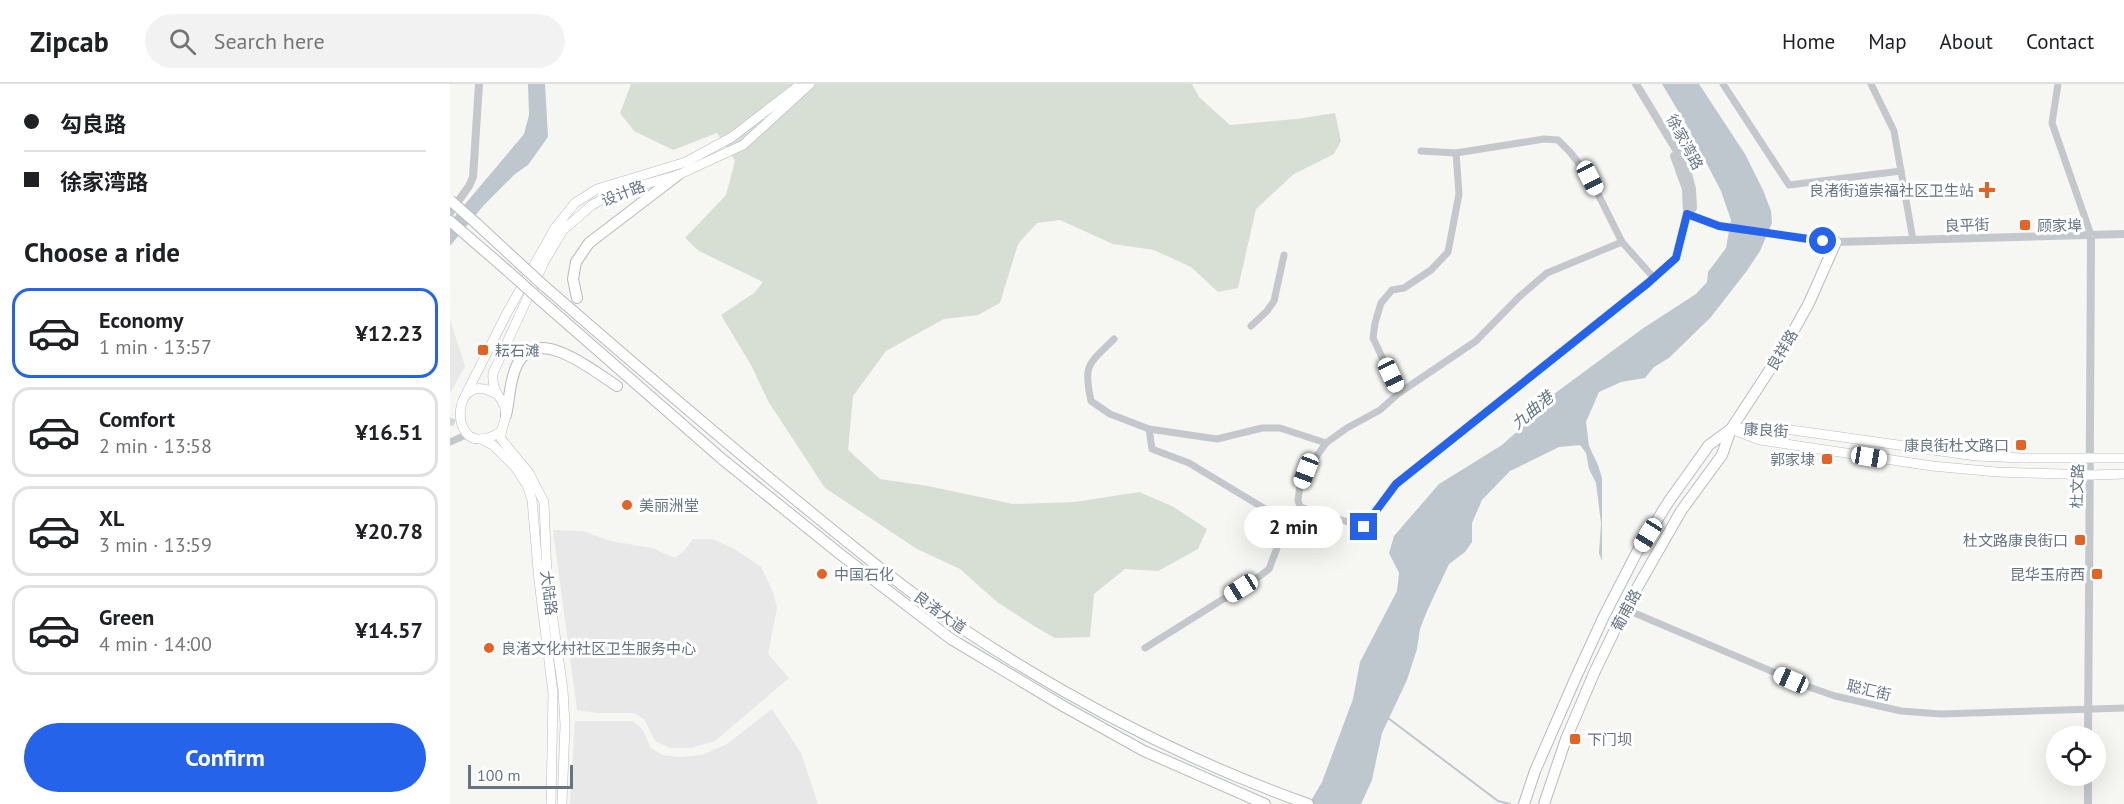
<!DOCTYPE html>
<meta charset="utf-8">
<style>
body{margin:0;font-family:"PT Sans","Noto Sans SC",sans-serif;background:#f2f2f2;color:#202124;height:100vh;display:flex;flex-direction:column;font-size:22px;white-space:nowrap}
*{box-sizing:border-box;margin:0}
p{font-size:20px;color:#757577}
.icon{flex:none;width:33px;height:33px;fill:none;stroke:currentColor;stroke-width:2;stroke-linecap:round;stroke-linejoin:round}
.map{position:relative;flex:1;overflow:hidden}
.sheet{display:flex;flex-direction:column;background:#fff;width:450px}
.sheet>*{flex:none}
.guide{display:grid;align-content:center;height:132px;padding:0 24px;background:#fff}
.buttons{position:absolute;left:1596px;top:642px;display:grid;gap:12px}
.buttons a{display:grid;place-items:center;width:60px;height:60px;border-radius:50%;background:#fff;box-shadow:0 6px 24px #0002;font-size:30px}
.scale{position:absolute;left:18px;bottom:15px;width:105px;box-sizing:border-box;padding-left:6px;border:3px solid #657485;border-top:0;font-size:16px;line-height:21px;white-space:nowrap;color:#657485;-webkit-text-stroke:4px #fff;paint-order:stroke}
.end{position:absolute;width:27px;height:27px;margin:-14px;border:8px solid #2563eb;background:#fff;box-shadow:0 0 0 3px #fff}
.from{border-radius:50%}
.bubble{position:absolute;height:42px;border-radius:21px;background:#fff;box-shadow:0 6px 24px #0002;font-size:20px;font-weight:600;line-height:42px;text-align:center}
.car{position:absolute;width:18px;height:36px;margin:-18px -9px;border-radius:8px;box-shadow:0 0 4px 2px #0007;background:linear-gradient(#fff 24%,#345 0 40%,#fff 0 76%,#345 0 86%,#fff 0)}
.guide b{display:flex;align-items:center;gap:21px;height:57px;font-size:22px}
.guide b+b{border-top:2px solid #e0e0e0}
.guide i{width:15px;height:15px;background:#202124}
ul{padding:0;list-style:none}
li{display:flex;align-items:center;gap:18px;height:90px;margin:0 12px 9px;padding:0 12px;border:3px solid #e0e0e0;border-radius:18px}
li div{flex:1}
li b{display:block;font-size:22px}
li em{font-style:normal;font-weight:600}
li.current{border-color:#2563eb}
li>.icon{width:54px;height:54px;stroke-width:1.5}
h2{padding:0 24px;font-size:27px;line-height:72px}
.button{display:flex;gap:12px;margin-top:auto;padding:12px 24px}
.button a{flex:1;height:69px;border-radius:36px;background:#2563eb;color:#fff;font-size:24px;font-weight:600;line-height:69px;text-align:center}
header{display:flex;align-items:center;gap:36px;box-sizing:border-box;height:84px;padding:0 30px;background:#fff;border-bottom:2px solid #e0e0e0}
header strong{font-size:28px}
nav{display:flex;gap:33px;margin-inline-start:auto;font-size:21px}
.search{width:420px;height:54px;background:#f2f2f2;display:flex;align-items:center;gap:15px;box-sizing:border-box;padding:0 21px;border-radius:33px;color:#757577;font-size:22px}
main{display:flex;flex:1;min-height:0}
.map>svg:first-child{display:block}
</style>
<header>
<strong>Zipcab</strong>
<div class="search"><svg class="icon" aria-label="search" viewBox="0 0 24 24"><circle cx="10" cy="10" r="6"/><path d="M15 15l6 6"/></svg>Search here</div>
<nav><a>Home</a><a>Map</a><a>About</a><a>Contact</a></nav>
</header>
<main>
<section class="sheet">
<div class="guide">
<b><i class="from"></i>勾良路</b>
<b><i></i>徐家湾路</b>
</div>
<h2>Choose a ride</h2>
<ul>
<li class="current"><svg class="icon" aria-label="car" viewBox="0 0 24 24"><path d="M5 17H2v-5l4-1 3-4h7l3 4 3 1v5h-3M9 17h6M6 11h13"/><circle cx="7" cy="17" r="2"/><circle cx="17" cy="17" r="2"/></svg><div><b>Economy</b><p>1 min · 13:57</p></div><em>¥12.23</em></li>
<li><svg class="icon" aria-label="car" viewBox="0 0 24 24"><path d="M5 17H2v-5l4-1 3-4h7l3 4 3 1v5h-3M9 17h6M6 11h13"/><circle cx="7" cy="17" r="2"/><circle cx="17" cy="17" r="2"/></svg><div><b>Comfort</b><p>2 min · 13:58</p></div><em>¥16.51</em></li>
<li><svg class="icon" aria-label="car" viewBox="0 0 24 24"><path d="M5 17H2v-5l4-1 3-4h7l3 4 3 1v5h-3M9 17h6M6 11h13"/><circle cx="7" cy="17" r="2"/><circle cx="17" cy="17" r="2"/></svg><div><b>XL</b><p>3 min · 13:59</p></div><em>¥20.78</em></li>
<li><svg class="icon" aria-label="car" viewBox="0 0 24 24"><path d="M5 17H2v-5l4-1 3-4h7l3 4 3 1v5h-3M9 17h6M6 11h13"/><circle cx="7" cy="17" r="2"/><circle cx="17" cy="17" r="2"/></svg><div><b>Green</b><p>4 min · 14:00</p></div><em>¥14.57</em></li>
</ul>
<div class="button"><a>Confirm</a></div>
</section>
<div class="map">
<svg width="1674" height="720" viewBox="0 0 1674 720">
<rect width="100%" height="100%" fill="#f6f7f3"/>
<g fill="#e7e8e7">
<path d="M0,236L15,282L0,309Z"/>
<path d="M103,446L133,447L160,457L202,464L225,474L234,467L243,455H262L283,464L311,483L323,508L327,524L318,570L339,594L265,657L241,664H220L205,657L194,635L184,629H147L127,626Z"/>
<path d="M322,625L351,669L368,720H120L125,637H183L192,645L201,664L212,671L230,673L252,671L277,660Z"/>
</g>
<path fill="#d7ded4" d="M181,0H742L749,13L780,41L846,35L885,29L891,57L884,70L844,90L806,125L788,204L768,208L741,183L704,166L663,160L610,136L587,139L568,160L550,219L528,231L494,235L436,267L403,312L398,366L430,395L478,402L563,420L625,418L689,408L722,422L757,445L748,465L708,487L675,485L644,510L640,553L605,554L584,542L547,518L510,485L467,465L375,404L318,317L301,281L271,231L304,209L313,198L249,167L235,154L276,111L285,77L267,49L223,66L184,47L170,29Z"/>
<g fill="#bdc7cd">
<path d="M78,0H95L98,53L78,81L65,90L34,121L0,162V138L74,50L79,31Z"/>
<path d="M1212,0H1249L1295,70L1313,106L1321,127L1322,139L1310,167L1296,188L1261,233L1219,274L1204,283L1195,294L1171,298L1149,308L1136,338L1139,362L1148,381L1152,394V477L1149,469L1151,439L1146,399L1139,385L1136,369L1130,361L1109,363L1060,387L1032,416L1022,439V458L1015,468L999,480L977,527L970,545L967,565L957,596L932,649L922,696L911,720H859L872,698L903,615L910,578L947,507L949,489L939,469L944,452L989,400L1052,361L1080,336L1104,310L1192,245L1246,210L1257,198L1258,188L1276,164L1281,136L1271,107L1236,40Z"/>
</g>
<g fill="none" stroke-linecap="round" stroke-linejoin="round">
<path stroke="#bdc7cd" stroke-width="2" d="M938,634L1048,717L1060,720"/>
<path stroke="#d2d6d8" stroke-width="7" stroke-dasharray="7 3.5" stroke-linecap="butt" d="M0,341L4,331"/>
<g stroke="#b6bbc0" stroke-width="10">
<g id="secondary">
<path d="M17,308L57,229L105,144L125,119L147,105L236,78L282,53L351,0"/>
<path d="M46,310C4,285 0,355 29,355C37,355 45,352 51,347"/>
<path d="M1281,345L1310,356L1482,382L1547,388L1642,391L1674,390"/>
<path d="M1284,345L1314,342L1526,372L1572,374H1674"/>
<path d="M31,355L43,361L65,383L77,401L82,416L89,497L103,609L101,720"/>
<path d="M112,720L115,641L113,606L97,494L94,418L79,389L51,355C50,346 55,339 56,331C56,313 41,313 43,289L94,178L113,146L142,121L164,109L228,91L293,61L360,0"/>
</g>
</g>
<g stroke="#b7bbbf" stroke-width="12">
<g id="primary">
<path d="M1074,720L1085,687L1126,593L1154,532L1187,468L1219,417L1259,361L1281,345L1334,264L1359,219L1386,158"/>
<path d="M1094,720L1116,655L1145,587L1175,525L1231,427L1272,371L1281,345"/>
</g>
</g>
<g stroke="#b7babd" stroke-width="12">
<g id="trunk">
<path d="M0,137L60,189"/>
<path d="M27,140L68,178"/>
<path d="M93,201C180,276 267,352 357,425C407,466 458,508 513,545C620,616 737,677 858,720"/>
<path d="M127,214L123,195L126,178L139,159L228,91"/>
<path d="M89,215L272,375L390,470L501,555L613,622L694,667L815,720"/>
<path d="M56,331C60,315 59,297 67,281C87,239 143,287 167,302"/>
</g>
</g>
<g stroke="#c4c7cb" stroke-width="7">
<path d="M1273,0L1339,101L1451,87"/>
<path d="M1421,0L1444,47L1463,156"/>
<path d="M1608,0L1602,39L1641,151"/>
<path d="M971,67L1006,69L1094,55L1108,56L1120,68L1140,94L1172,158L1204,194"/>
<path d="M801,242L817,227L824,217L834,171"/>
<path d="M664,255C638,281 633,280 641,317L660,330L699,345L767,355L812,344H830L876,359"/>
<path d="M949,309L923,254L925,239L931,219L942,206L954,204L981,186L998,168L1009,110L1006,69"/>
<path d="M699,345L702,365L739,379L837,438"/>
<path d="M0,358L16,351"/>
<path d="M850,423L914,443L946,400L1198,199L1226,174L1237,130L1269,142L1360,156"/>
<path d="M1175,525L1359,603L1385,612L1451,627L1491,630L1674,624"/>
<path d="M695,564L810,492L819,485L837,438L850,423L848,416L850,402L856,387L876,359L897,344L930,326L949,309L1026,257L1069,213L1097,189L1172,158"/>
</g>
<g stroke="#c4c7cb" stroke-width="8">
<path d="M1186,0L1236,82L1242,105L1243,124L1237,130"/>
<path d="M1224,72L1236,105L1237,130"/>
<path d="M0,129L19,102L23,93L29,0"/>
<path d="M1360,156L1386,158L1674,150"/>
<path d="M1638,652C1639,485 1641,318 1641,151"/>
<path d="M1638,720V692"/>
</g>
<use href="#secondary" stroke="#fff" stroke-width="9"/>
<use href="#primary" stroke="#fff" stroke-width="10"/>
<use href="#trunk" stroke="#fff" stroke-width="10"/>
<g stroke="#b7babd" stroke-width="12" stroke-linecap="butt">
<g id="trunk-bridge">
<path d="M0,116L27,140"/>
<path d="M68,178L93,201"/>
<path d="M60,189L89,215"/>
</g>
</g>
<use href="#trunk-bridge" stroke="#fff" stroke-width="10"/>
</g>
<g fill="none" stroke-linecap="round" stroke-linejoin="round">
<path stroke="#2563eb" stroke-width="8" d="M914,443L946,400L1198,199L1226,174L1237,130L1269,142L1373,157"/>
</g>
<g fill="#e56225" stroke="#fff" stroke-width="2">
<path d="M1534 97h6v6h6v6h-6v6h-6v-6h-6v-6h6z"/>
<rect x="1569" y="135" width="12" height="12" rx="3"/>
<rect x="27" y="260" width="12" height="12" rx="3"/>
<rect x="1565" y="355" width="12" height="12" rx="3"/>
<rect x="1371" y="369" width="12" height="12" rx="3"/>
<circle cx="177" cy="421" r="6"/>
<rect x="1624" y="450" width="12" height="12" rx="3"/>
<circle cx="372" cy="490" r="6"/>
<rect x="1641" y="484" width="12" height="12" rx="3"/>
<circle cx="39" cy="564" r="6"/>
<rect x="1119" y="649" width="12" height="12" rx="3"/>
</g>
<g text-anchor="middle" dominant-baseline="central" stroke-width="6" stroke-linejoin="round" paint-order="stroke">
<g font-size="15" fill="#657485" stroke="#fff">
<text transform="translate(1235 58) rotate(62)">徐家湾路</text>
<text transform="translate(173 109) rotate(-21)">设计路</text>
<text transform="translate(1517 141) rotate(-2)">良平街</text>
<text transform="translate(1332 266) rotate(-59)">良祥路</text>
<text transform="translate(1316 346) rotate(3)">康良街</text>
<text transform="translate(1627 402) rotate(-88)">杜文路</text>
<text transform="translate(99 509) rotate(83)">大陆路</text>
<text transform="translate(1176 526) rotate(-62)">葡甫路</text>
<text transform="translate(490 528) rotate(36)">良渚大道</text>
<text transform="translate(1419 606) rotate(13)">聪汇街</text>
</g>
<g font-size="15" fill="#657485" stroke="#fff" text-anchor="start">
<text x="1524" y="106" text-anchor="end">良渚街道崇福社区卫生站</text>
<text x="1587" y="141">顾家埠</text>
<text x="45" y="266">耘石滩</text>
<text x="1559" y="361" text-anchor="end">康良街杜文路口</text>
<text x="1365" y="375" text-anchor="end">郭家埭</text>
<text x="189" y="421">美丽洲堂</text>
<text x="1618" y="456" text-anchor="end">杜文路康良街口</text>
<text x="384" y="490">中国石化</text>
<text x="1635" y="490" text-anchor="end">昆华玉府西</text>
<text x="51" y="564">良渚文化村社区卫生服务中心</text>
<text x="1137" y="655">下门坝</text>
</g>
<g font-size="16" font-style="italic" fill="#617681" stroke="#fff">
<text transform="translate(1082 326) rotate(-40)">九曲港</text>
</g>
</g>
</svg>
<div class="buttons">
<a><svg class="icon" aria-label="locate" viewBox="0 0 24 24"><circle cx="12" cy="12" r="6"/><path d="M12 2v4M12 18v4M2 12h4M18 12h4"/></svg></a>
</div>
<div class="scale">100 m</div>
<i class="end from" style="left:1373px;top:157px"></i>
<i class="end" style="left:914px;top:443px"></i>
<div class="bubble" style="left:794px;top:422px;width:99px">2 min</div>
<i class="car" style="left:1140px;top:94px;rotate:153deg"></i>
<i class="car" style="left:941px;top:291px;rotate:155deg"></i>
<i class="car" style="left:1419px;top:373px;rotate:99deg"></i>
<i class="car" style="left:856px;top:387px;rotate:201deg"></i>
<i class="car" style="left:1198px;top:451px;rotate:212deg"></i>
<i class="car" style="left:791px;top:504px;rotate:238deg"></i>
<i class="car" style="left:1341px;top:596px;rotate:294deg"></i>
</div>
</main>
